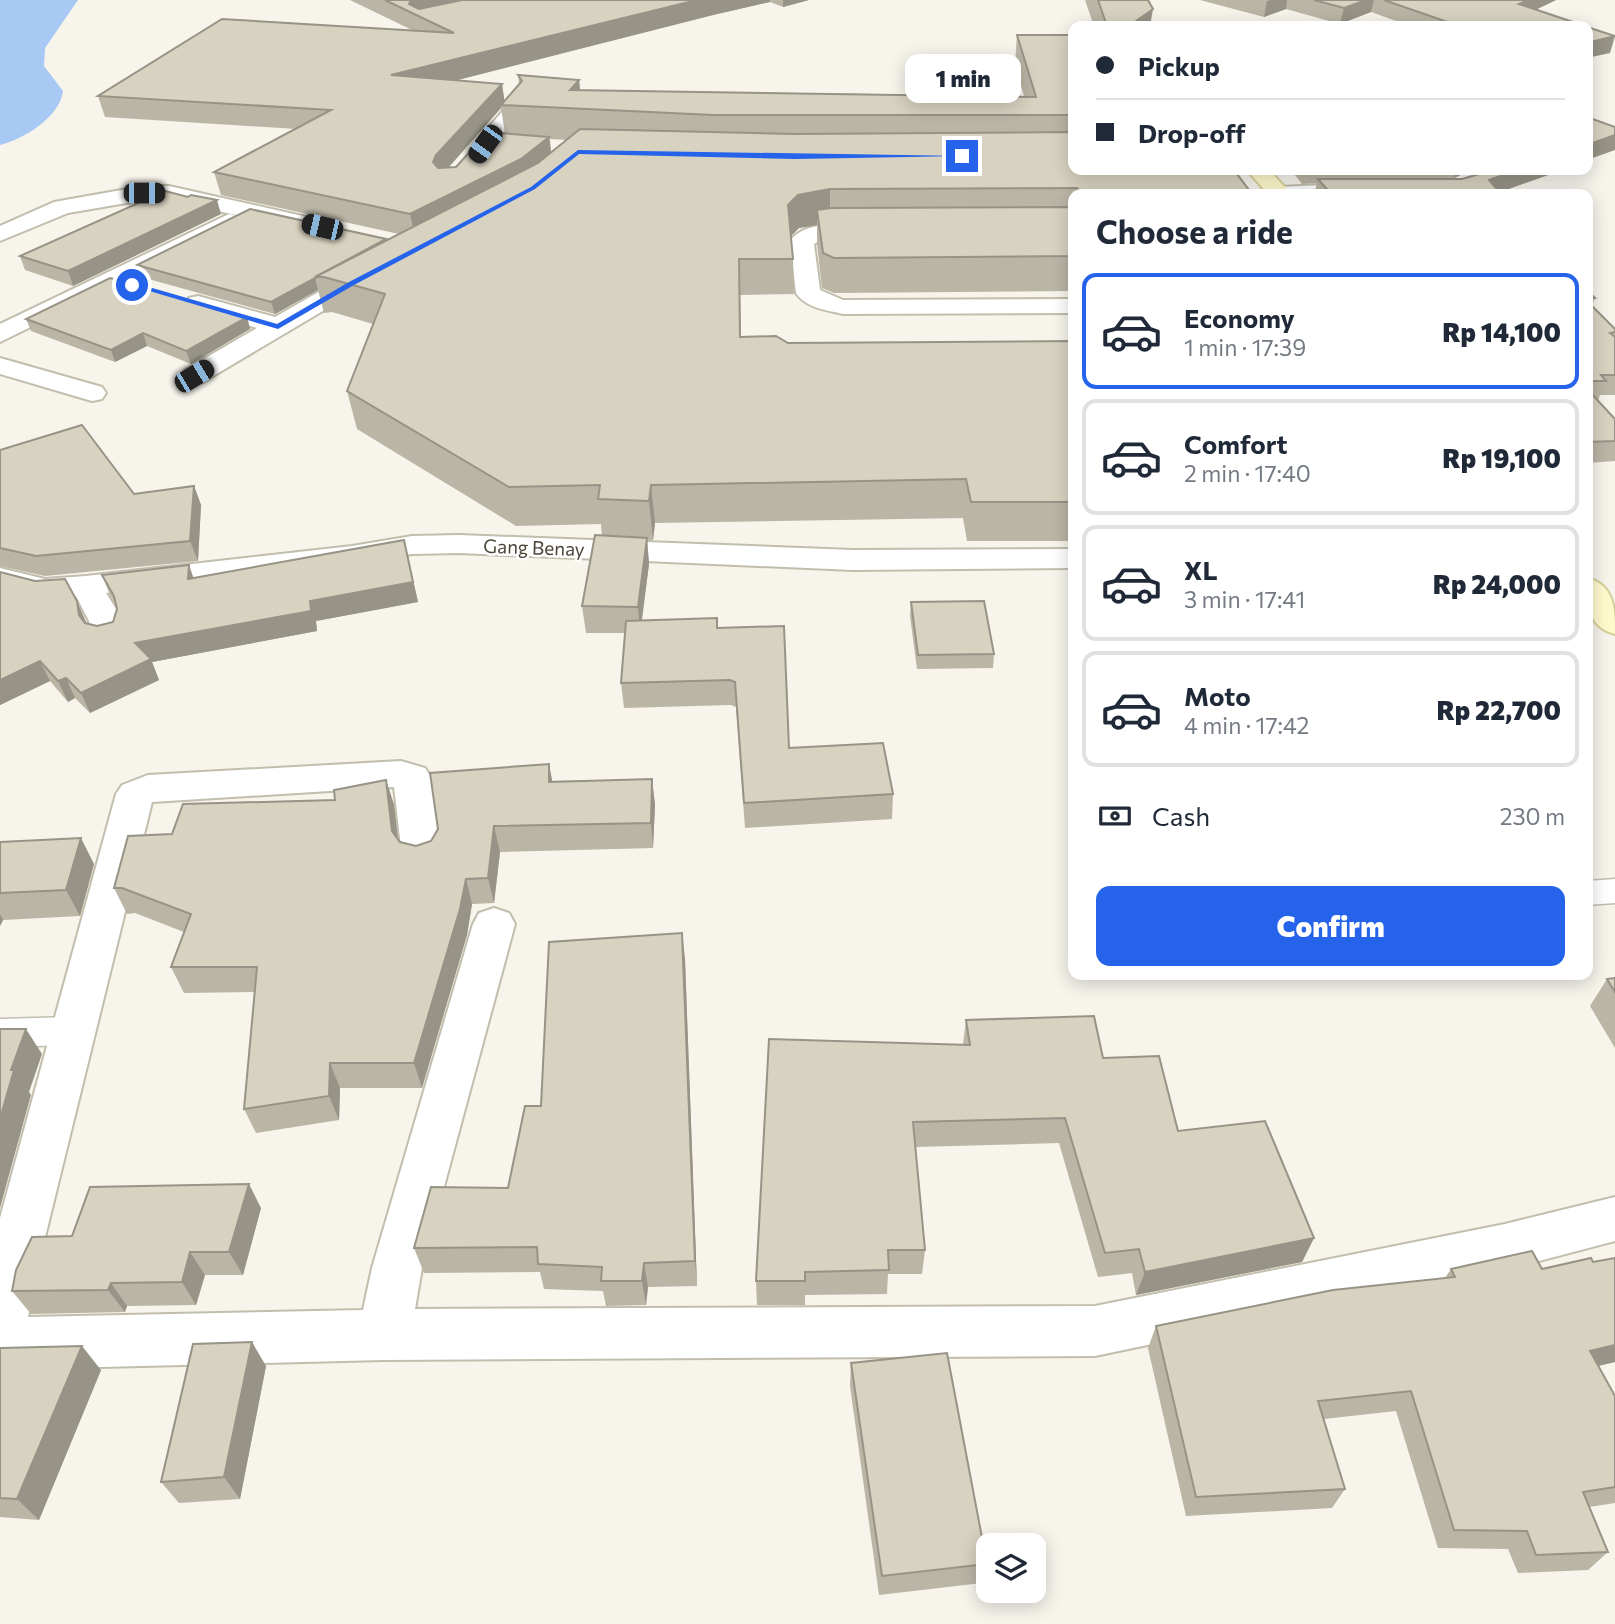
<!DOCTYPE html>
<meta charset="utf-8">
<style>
body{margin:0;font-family:Commissioner,sans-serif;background:#f2f2f3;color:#1f2937;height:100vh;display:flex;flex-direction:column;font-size:26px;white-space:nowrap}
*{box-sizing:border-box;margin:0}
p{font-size:23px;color:#747a83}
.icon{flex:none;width:38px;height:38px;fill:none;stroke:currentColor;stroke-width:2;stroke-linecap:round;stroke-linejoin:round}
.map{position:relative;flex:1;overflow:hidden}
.side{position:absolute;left:1068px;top:189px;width:525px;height:791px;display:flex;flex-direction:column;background:#fff;border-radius:14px;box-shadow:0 4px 18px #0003}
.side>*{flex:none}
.top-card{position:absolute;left:1068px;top:21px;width:525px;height:154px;border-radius:14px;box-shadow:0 4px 18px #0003;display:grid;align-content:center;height:154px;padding:0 28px;background:#fff}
.buttons{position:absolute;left:976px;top:1533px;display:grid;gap:14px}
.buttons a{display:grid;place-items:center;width:70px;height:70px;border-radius:14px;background:#fff;box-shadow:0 4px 18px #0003;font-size:35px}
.end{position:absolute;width:32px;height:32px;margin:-16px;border:9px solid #2563eb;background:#fff;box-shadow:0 0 0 4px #fff}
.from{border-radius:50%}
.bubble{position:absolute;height:49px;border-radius:14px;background:#fff;box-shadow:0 4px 18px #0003;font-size:23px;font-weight:800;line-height:49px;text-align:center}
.car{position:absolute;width:21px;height:42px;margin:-21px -10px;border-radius:9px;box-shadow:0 0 5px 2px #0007;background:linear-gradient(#222 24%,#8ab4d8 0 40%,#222 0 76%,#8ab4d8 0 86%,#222 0)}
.top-card b{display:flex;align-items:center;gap:24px;height:66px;font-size:26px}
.top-card b+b{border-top:2px solid #e0e1e3}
.top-card i{width:18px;height:18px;background:#1f2937}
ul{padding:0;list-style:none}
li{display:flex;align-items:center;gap:21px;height:116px;margin:0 14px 10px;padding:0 14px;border:4px solid #e0e1e3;border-radius:14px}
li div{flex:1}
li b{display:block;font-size:26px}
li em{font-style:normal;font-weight:800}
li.selected{border-color:#2563eb}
li>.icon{width:63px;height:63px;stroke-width:1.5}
h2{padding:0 28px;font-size:32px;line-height:84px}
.pay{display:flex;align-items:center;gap:18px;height:77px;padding:0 28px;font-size:26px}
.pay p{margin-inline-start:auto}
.button{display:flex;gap:14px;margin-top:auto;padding:14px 28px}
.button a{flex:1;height:80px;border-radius:14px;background:#2563eb;color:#fff;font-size:28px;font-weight:800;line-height:80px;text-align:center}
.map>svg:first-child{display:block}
</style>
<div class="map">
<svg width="1615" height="1624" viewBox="0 0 1615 1624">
<rect width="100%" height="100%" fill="#f6f4eb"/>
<path fill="#a7c9f3" d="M0,0H78L45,48L44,66L63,91C60,117 24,139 0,145Z"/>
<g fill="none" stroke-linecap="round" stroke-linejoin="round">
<g stroke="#c2bead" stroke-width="3">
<g id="lane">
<path d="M1615,879V903L1587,905V881Z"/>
<path d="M71,1017L83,1021L88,1031L83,1041L71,1045L0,1047V1019Z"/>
</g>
</g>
<g stroke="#c2bead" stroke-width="4">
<g id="street">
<path d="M514,104L521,106L524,110L521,114L492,148H478L475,144L478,140L507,106Z"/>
<path d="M1366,183L1374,185L1377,190L1374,194H1268L1271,189L1279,187Z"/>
<path d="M144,186H169L307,217L310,222L307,227L299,229L169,200H144L68,213L0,241V226L54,202Z"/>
<path d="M229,214L237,216L240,221L237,226L0,342V324Z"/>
<path d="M868,225L876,227L879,232L876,237L821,240L814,244L820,290L843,300L1073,299V313L843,314C826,310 806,308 796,293L790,241C806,219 844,226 868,225Z"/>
<path d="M366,268L375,270L378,275L375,280L203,382L194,384L185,382L181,376L185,370L257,328L189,308L186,303L189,298L198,296L275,317L357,270Z"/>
<path d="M0,358L102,387L106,393L102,399L92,401L0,374Z"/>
<path d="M459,535L853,550L1073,549V568L853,570L459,553L412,554L352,564L106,593C115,608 130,625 119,641L107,644L95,641L90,634L89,621L76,596L45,599L0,588V568L45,579L86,576L352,546L412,536Z"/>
<path d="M401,761L425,768L431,777L442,855L436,865L422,869L408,865L402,855L394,787L152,802L34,1282L28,1317L363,1310L372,1268L473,924L479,913L494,908L509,913L515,924L422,1268L415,1309L1095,1306L1505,1224L1615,1197V1241L1505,1270L1095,1356L384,1360L18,1369L0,1361V1218L116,794L122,785L148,775Z"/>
</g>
</g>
<g stroke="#d7cf9a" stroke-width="4">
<g id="secondary">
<path d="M1247,170H1269L1291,194H1268Z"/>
<path d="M1587,578C1615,585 1615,610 1615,634C1587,627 1587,603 1587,578Z"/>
</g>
</g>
<path stroke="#c4bc9e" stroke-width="2" stroke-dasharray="2 2" stroke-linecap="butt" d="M1372,26L1399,21"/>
<use href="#lane" fill="#fff" fill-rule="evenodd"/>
<use href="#street" fill="#fff" fill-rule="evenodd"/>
<use href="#secondary" fill="#fffacc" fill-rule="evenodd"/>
</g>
<g fill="#bab5a5" fill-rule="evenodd">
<path d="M350,0H809L783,7L770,2L713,15L456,80L502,84L504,101L519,84L518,75L579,80L580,90L1024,96L1015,64L1017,35H1073V170L1252,194H1073V291L834,293L822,288L817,244V225L799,228L791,236L793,259L794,294L740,295L741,337L788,343L1073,341V541H967L963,518L655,523L653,540H647L649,564L642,620L717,628L789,748L893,794L892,819L745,828L736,707L731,705L624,708L621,683L625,633H586L582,606L602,536L601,524L516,526L357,429L347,391L373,324L332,312L324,313L318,290L275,314L141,277L137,265L386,240L399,234L221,195L214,172L296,129L105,117L98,96L412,30ZM501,108L505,134L456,167L448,168ZM550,139L567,140L551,152Z"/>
<path d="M1085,0H1148L1150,26H1094Z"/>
<path d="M1200,0H1556L1535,10L1585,26H1410L1371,12L1340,24L1286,9L1264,17Z"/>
<path d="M1291,170H1471L1454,178L1462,179L1562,170L1500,192L1501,194H1314L1317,183L1302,184Z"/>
<path d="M188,197L221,214L73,286L25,270L20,256Z"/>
<path d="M1587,290L1595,298L1592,306L1615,329V395H1600L1598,401L1615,419V461L1587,463Z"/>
<path d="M247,317L250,329L191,364L147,346L115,362L31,331L26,319Z"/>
<path d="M0,450L134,494L194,486L201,505L198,561L45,576L0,566Z"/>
<path d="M404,540L418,602L316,621L317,631L152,662L159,680L90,713L75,698L68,702L50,681L0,705V572L86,622L87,624L97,626L113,622L117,609L116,605L110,595L102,575L194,578Z"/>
<path d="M911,602L994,654L993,668L917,669L910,616Z"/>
<path d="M652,779L655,805L653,848L500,852L494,903L472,904L467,935L422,1088H340L339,1120L256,1133L244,1109L255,992L184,993L171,967L184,932L135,913L127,914L114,888L172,834L335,800L386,780L394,805L398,839L400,842L416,846L431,841L552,781Z"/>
<path d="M0,842L94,864L80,916L3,920L0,926Z"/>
<path d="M682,933L685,960L697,1286L648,1287L646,1305L606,1306L603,1291L544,1289L540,1272L424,1273L414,1248L508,1188L541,1106Z"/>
<path d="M1615,978V1048L1590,1006L1607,979Z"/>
<path d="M966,1020L1103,1058L1178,1131L1314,1238L1302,1262L1136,1295L1132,1273L1098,1277L1059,1143L915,1147L925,1250L922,1274H888L887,1294L805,1295V1305H757L756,1281L963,1045Z"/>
<path d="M261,1208L243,1275H205L196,1305L127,1306L125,1312L31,1314L12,1291L72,1236Z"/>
<path d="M1615,1258V1362L1598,1366L1615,1396V1503L1589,1507L1608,1552L1588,1570L1518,1573L1508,1549L1438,1548L1396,1411L1324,1419L1345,1489L1332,1508L1186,1516L1148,1348L1156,1326L1445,1278L1451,1269H1542Z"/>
<path d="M0,1348L101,1370L39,1520L0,1517Z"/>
<path d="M851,1363L987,1564L982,1583L879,1595L850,1386Z"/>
<path d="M266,1366L240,1499L179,1503L161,1482Z"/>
</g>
<g fill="#979386">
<path d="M411,0H490L419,16L409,4Z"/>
<path d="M697,0H770V2L713,15L395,96L391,75Z"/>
<path d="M783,0H809L783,7Z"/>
<path d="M1271,0H1287L1286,9L1264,17L1267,1Z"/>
<path d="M1366,0H1374L1371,12L1340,24L1344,8Z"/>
<path d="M1528,0H1556L1514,20L1519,4Z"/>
<path d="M1153,9L1150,26H1129Z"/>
<path d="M1615,36L1610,53L1587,58V43Z"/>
<path d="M579,80L582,109L570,90Z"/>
<path d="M502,84L505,104L501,105V108L440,177L433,162L436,155Z"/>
<path d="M1615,135V150L1587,160V145Z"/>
<path d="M549,137L552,159L415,237L410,214Z"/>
<path d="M1457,170H1471L1454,178Z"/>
<path d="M1518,170H1562L1494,194L1489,180Z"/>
<path d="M830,189V222L817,210V225L799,228L788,239V205L798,195Z"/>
<path d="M217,200L221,214L73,286L68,271Z"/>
<path d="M739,259L740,295L741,373L740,337Z"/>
<path d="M315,278L318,290L275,314L271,302Z"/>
<path d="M247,317L250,329L191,364L186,351Z"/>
<path d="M143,333L147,346L115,362L111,350Z"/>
<path d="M651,485L655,523L653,540L649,501Z"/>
<path d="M194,486L201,505L198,561L190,541Z"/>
<path d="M647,538L649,564L640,633L638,607Z"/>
<path d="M404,540L418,602L316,621L317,631L152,662L159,680L90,713L81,693L135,643L310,601Z"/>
<path d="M189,565L196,585L188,579Z"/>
<path d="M77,601L86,622L88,636L79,615Z"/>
<path d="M40,661L50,681L0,705V680Z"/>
<path d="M66,678L75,698L68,702L58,681Z"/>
<path d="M549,764L554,790L549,782Z"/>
<path d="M652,779L655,805L653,848L651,823Z"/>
<path d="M386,780L394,805L400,856L392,831Z"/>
<path d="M494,826L500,852L494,903L488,878Z"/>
<path d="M81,838L94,864L80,916L66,890Z"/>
<path d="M466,879L472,904L467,935L422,1088L414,1063Z"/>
<path d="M0,914L3,920L0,926Z"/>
<path d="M682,933L685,960L697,1286L695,1261Z"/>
<path d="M26,1029L42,1054L29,1092L31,1095L0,1208V1119L11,1070Z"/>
<path d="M330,1063L340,1088L339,1120L329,1096Z"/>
<path d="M249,1184L261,1208L243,1275L229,1252Z"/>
<path d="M1314,1238L1302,1262L1136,1295L1145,1272Z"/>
<path d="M190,1252L205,1275L196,1305L182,1282Z"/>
<path d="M644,1263L648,1287L646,1305L642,1281Z"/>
<path d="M111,1283L127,1306L125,1312L108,1290Z"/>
<path d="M252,1342L266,1366L240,1499L224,1477Z"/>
<path d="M1615,1345V1362L1572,1372L1590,1351Z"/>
<path d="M82,1346L101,1370L39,1520L17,1499Z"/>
</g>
<g fill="#d8d2c0" stroke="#979386" stroke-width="2">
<path d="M385,0H411L409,4L419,9L462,0H697L391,75L502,84L436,155L433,162L438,168L456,167L488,132L549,137L521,159L410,214L214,172L331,110L98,96L222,19L454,33Z"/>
<path d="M1098,0H1148L1153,9L1129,26H1107Z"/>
<path d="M1314,0H1366L1344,8Z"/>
<path d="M1384,0H1528L1519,4L1585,26H1459Z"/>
<path d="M1587,27L1615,36L1587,43Z"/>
<path d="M1017,35H1073V115H713L501,105L522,81L518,75L579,80L570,90L1036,97Z"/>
<path d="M1587,117L1615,127V135L1587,145Z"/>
<path d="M580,129L795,134L1073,132V170H1234L1252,194H1080V191L1077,188L830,189L798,195L788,205L793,259H739L740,337L776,336L788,343L1073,341V502H971L966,479L651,485L649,501L598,499L600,485L509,487L347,391L385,294L324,277H315L538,163Z"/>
<path d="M1489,170H1518L1489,180L1501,194H1331L1318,179H1462L1486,172Z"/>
<path d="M165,191L188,197L191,195L217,200L68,271L20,256Z"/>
<path d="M1073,207V256L834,258L823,253L817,210L831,208Z"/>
<path d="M250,209L386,239L315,277H317L271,302L137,265Z"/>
<path d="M110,278L247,317L186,351L143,333L111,350L26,319Z"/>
<path d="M1587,290L1595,298H1587Z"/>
<path d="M1587,301L1615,329V332L1610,333L1615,337V375H1601L1606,381H1587Z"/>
<path d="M1587,389L1615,419V441L1587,442Z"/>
<path d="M82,425L134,494L194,486L190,541L36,556L0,548V450Z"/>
<path d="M595,535L647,538L638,607L582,606Z"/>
<path d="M404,540L413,582L310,601L311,611L135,643L151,659L81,693L66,678L58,681L40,661L0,680V572L35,581L65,579L77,601L79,615L85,623L97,626L113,622L117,609L114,596L102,575L189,565L188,579Z"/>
<path d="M984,601L994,654L918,655L911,602Z"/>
<path d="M717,618V628L784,626L789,748L883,743L893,794L744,803L735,682L730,680L621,683L626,621Z"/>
<path d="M549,764V782L652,779L651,823L494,826L488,878L466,879L460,909L414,1063H330L329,1096L244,1109L257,967H171L191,914L122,888H114L128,836L172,834L183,804L335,800L334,790L386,780L392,831L400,842L416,846L431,841L438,829L430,773Z"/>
<path d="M81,838L66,890L0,893V842Z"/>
<path d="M682,933L695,1261L644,1263L642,1281H601L602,1267L538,1264L537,1247L414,1248L431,1187L508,1188L525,1106H541L549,942Z"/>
<path d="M1615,978V992L1607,979Z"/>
<path d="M1094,1016L1103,1058L1159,1056L1178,1131L1265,1121L1314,1238L1145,1272L1139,1249L1105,1253L1065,1118L913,1122L925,1250H888L889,1270L805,1272V1281H756L769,1039L970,1045L966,1020Z"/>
<path d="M0,1029H26L11,1070H14L0,1119Z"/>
<path d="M249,1184L229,1252H190L182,1282L111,1283L108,1290L12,1291L16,1270L32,1237L72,1236L90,1187Z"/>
<path d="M1532,1251L1542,1269L1591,1258L1593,1262L1615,1258V1345L1590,1351L1615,1396V1487L1583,1492L1608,1552L1536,1555L1527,1531L1454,1530L1411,1391L1318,1401L1345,1489L1196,1497L1156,1326L1333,1290L1455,1277L1451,1269Z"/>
<path d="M252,1342L224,1477L161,1482L193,1344Z"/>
<path d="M82,1346L17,1499L0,1498V1348Z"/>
<path d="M947,1353L987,1564L882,1576L851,1363Z"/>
</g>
<path fill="#2563eb" d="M578,150L965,156L795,159L579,154L535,189L354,285L278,329L129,285L135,283L277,324L349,282L531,187Z"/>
<g text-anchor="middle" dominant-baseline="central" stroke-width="5" stroke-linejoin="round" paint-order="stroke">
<g font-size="19" fill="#4b4638" stroke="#fff">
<text transform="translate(534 547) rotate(2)">Gang Benay</text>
</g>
</g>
</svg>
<div class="buttons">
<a><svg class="icon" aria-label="layers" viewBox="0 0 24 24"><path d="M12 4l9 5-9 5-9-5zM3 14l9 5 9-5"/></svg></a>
</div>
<i class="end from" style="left:132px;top:285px"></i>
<i class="end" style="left:962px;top:156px"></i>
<div class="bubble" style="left:905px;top:54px;width:116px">1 min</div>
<i class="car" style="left:485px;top:144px;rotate:216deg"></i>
<i class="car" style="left:144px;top:193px;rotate:90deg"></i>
<i class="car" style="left:322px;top:227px;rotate:283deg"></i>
<i class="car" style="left:194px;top:376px;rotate:59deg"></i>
<div class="top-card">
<b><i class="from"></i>Pickup</b>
<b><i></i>Drop-off</b>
</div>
<section class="side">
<h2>Choose a ride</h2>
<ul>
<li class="selected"><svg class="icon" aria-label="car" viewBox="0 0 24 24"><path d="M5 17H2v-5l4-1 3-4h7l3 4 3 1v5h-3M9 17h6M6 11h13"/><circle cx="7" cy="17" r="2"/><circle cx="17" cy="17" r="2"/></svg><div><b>Economy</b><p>1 min · 17:39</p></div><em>Rp 14,100</em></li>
<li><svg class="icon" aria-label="car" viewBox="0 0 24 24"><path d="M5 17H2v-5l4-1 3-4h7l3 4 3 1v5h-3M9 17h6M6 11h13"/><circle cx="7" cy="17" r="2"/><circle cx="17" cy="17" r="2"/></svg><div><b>Comfort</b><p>2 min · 17:40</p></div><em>Rp 19,100</em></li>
<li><svg class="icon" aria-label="car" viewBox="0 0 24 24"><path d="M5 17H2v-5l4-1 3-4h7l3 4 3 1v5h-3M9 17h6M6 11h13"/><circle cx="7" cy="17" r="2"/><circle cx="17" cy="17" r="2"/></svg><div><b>XL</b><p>3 min · 17:41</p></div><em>Rp 24,000</em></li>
<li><svg class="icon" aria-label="car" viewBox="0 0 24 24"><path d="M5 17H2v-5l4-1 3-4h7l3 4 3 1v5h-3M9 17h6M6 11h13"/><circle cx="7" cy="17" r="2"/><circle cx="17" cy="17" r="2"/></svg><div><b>Moto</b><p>4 min · 17:42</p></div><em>Rp 22,700</em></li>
</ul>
<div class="pay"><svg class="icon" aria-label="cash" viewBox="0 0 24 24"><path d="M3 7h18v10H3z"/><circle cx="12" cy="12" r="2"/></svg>Cash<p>230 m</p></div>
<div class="button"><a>Confirm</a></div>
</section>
</div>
